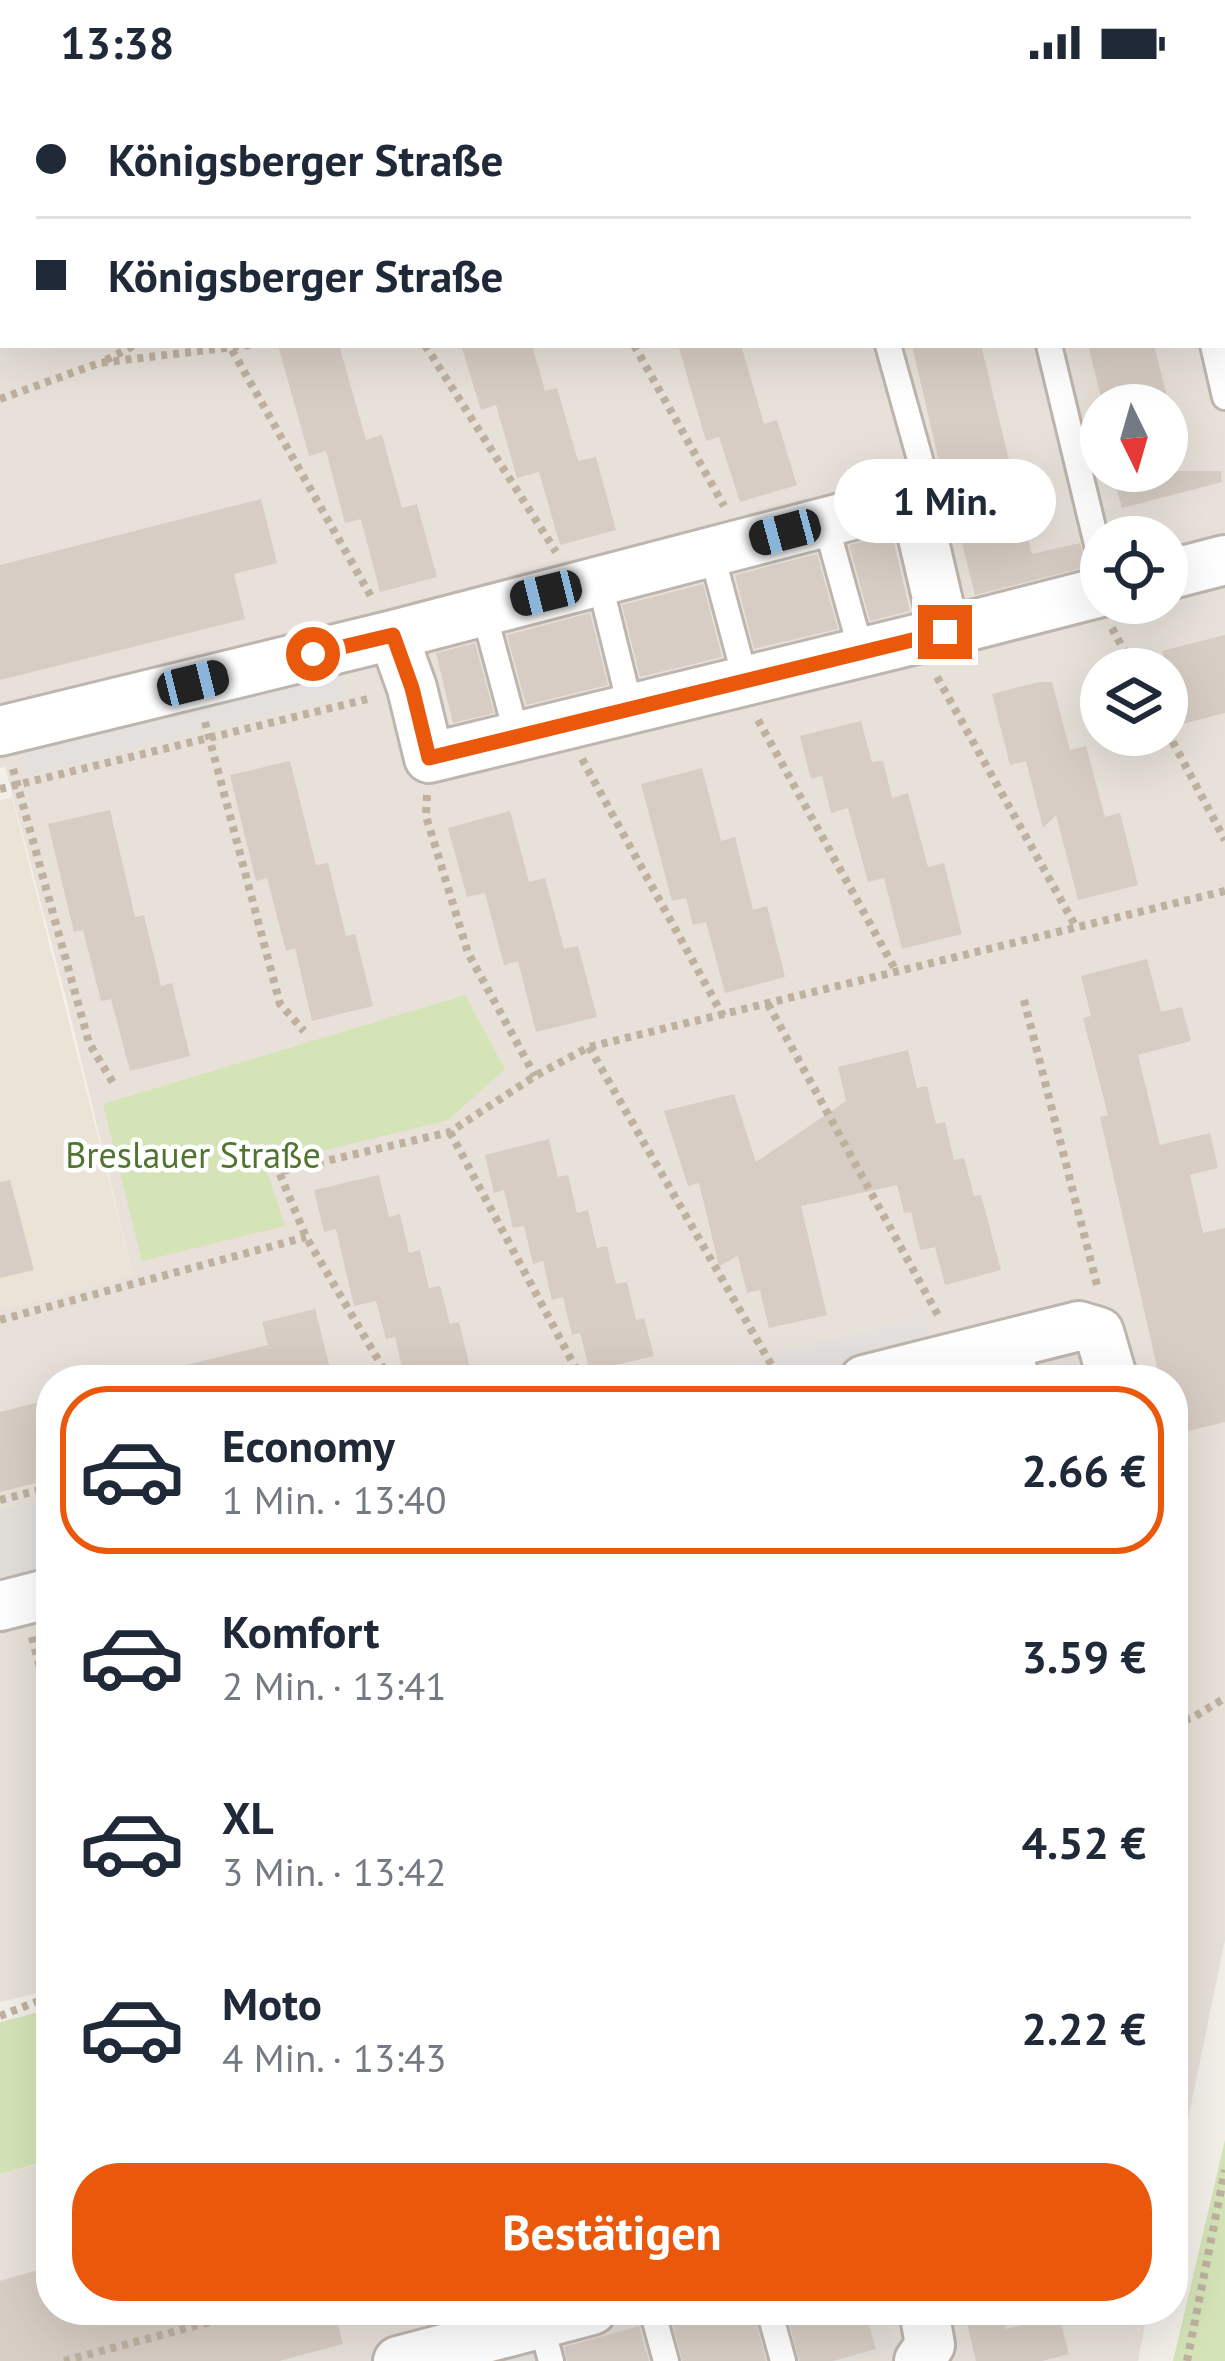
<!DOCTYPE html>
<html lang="de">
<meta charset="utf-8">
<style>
body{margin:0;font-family:"PT Sans",sans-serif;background:#f2f2f3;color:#1f2937;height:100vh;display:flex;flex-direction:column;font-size:45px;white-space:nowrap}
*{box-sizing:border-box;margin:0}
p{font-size:39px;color:#747a83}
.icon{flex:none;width:66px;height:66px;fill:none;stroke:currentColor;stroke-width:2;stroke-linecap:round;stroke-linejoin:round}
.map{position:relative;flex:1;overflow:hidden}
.details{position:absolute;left:36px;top:1281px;width:1152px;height:960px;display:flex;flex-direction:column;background:#fff;border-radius:48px;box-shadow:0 12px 48px #0002}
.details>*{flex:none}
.banner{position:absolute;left:0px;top:0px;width:1227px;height:264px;box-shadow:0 12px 48px #0002;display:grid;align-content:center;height:264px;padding:0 36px;background:#fff}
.needle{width:78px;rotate:175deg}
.buttons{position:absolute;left:1080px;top:300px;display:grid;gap:24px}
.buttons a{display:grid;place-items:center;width:108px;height:108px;border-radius:50%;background:#fff;box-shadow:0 12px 48px #0002;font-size:60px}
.end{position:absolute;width:54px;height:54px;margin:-27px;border:15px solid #ea580c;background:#fff;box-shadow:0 0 0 6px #fff}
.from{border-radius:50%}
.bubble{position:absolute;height:84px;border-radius:42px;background:#fff;box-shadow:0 12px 48px #0002;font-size:39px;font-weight:800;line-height:84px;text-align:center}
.car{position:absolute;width:36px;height:72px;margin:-36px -18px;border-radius:15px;box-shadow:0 0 9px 3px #0007;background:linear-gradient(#222 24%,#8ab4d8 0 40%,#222 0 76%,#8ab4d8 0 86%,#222 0)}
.banner b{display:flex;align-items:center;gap:42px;height:114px;font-size:45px}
.banner b+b{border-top:3px solid #e0e1e3}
.banner i{width:30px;height:30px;background:#1f2937}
ul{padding:21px 0 0;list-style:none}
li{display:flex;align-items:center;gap:36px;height:168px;margin:0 24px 18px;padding:0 12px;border:6px solid transparent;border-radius:48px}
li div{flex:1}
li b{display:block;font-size:45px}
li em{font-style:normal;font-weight:800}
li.current{border-color:#ea580c}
li>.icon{width:108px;height:108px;stroke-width:1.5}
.button{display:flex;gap:24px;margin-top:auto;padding:24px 36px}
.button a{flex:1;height:138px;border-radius:48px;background:#ea580c;color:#fff;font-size:48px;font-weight:800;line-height:138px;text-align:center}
.status{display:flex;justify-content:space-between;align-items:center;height:84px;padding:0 60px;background:#fff;direction:ltr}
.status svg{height:33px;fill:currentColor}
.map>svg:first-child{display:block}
</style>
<div class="status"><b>13:38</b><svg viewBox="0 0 49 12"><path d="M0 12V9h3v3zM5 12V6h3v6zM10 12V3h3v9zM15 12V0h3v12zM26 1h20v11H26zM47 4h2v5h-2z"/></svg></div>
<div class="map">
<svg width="1225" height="2277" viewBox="0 0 1225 2277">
<rect width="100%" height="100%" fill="#f3f0ea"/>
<g fill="#e7e1d9" fill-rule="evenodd">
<path d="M0,0H1225V1856L1173,2108V1296H51V1906L0,1918V1226L133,1191L67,918L5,683L0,684ZM3,3H1224V261H3ZM1101,321H1167V387H1101ZM1101,453H1167V519H1101ZM1101,585H1167V651H1101Z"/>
<path d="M51,2077V2226H1148L1138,2277H0V2090Z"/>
</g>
<g fill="#e3dfdb">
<path d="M1089,1255L1100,1296H933Z"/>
<path d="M51,1413V1491L0,1504V1426Z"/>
<path d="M678,2226H885L896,2265L852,2277H494Z"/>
</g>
<path fill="#ebe3d6" d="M12,713L133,1191L0,1226V716Z"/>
<g fill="#d4e4b7">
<path d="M465,911L505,985L448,1036L265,1081L285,1142L142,1177L103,1020Z"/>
<path d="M51,1925V2076L0,2090V1938Z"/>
<path d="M1225,2056V2277H1173Z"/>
</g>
<g fill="#e3e0de">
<path d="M337,584L344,611L27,690L20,663Z"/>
<path d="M924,1233L930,1260L785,1296H672Z"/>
</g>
<g fill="#d7cdc4">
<path d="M278,261H339L366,356L382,351L402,424L417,420L437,493L380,508L361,435L345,439L326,367L309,372Z"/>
<path d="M461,261H532L545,307L557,304L578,377L596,373L616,446L560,461L539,388L517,394L496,321L481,326Z"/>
<path d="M678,261H741L764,340L777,336L797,401L740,418L719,353L706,357Z"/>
<path d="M912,261H981L1032,470L1080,459L1086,483L975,511L962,459L958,460Z"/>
<path d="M1088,261H1154L1169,321H1103Z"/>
<path d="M1112,387H1221L1222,398L1122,424Z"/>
<path d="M261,415L277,479L234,490L245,535L0,596V481Z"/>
<path d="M892,450L910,527L870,537L849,461Z"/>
<path d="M817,470L838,545L754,565L735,491Z"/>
<path d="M703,500L722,573L640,593L622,521Z"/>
<path d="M590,529L608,601L526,621L507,551Z"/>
<path d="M1225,551V629L1182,640L1162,567Z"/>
<path d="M475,559L494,629L453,639L436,569Z"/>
<path d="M1039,598H1052L1070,666L1086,662L1105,733L1120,729L1138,801L1078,816L1056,731L1043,744L1026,677L1010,681L992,610Z"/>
<path d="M861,637L872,678L883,677L892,714L908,709L928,783L944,779L962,850L902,865L884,794L868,798L848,724L831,729L822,692L811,695L800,652Z"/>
<path d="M290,677L316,781L328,779L346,852L355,850L373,922L312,937L295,864L286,867L267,794L256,797L230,691Z"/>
<path d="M702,684L721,757L735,753L753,826L767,822L785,893L725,909L706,838L693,841L686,814L672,817L641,700Z"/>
<path d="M110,726L135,833L144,831L161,902L172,899L190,972L130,987L111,915L101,917L83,846L74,848L48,740Z"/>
<path d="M510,727L529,798L545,794L564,865L578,862L597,933L536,948L518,877L504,881L485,809L467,813L448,744Z"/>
<path d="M1147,875L1161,928L1182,923L1191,957L1138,971L1160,1061L1210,1049L1218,1084L1190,1091L1203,1149L1225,1144V1338L1173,1351V1296H1160L1100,1033L1108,1031L1083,934L1091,932L1081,892Z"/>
<path d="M908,966L917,1004L927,1002L936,1040L945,1038L954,1076L964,1074L974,1112L981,1111L1001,1186L945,1201L935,1163L920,1166L911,1128L904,1129L897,1101L801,1122L827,1231L769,1244L760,1206L747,1209L738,1172L719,1182L699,1099L688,1102L664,1027L734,1010L756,1078L846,1017L838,983Z"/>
<path d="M549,1055L558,1093L568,1091L577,1129L588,1126L597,1164L607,1162L616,1200L627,1198L636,1236L644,1234L654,1272L590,1287L580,1249L572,1251L563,1213L552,1216L543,1177L533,1180L524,1142L513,1144L504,1106L494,1109L485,1071Z"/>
<path d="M379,1091L389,1133L400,1130L409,1169L420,1166L429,1204L440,1202L450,1240L459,1238L473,1296H405L395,1253L386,1255L376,1217L354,1222L336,1145L324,1148L314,1106Z"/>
<path d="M10,1096L34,1186L0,1194V1098Z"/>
<path d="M315,1225L333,1296H175L174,1284L268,1261L262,1238Z"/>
<path d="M51,1315V1395L0,1408V1328Z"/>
<path d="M41,2185L51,2226H334L343,2260L279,2277H0V2197Z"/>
<path d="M698,2226H753L766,2277H682L671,2234Z"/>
<path d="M786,2226H865L876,2265L833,2277H799Z"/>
<path d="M964,2226H1002L1006,2245L1059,2232L1069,2270L1042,2277H976Z"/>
<path d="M639,2242L649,2277H567L564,2263Z"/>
</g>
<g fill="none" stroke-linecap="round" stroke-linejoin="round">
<g stroke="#beb6ae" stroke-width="30">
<g id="lane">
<path d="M888,261L921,379L914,415"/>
<path d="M1049,261L1101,477"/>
<path d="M1213,261L1225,313"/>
<path d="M825,437L862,570"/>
<path d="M711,467L746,598"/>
<path d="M599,496L631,626"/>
<path d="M483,525L517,652"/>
<path d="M1017,1256L1027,1296"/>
<path d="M652,2226L666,2277"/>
<path d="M769,2226L783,2277"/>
<path d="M541,2240L551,2277"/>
</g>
</g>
<g stroke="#beb6ae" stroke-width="54">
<g id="street">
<path d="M685,0L686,3"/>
<path d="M1167,491L1225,476"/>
<path d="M945,548L1101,508"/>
<path d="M0,647L393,551L914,415L945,548L429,674L412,604L393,551"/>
<path d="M864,1296L1079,1242L1099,1248L1113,1296"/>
<path d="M0,1522L51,1509"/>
<path d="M398,2277L592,2226"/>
<path d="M919,2277L930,2261L924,2226"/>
</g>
</g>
<g stroke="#bfb1a0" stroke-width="8" stroke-dasharray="6 6" stroke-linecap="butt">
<path d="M71,0L72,3"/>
<path d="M274,0V3"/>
<path d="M483,0L484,3"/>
<path d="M987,3L998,0"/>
<path d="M425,261L556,468"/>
<path d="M634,261L724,422"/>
<path d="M232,266L373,516"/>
<path d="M106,276L135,261"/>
<path d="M0,315L99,279L250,261"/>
<path d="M1112,544L1134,585"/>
<path d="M937,593L1076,843"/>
<path d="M758,636L896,887"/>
<path d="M205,638L280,920L304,947"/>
<path d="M1167,647L1225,756"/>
<path d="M582,675L723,932"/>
<path d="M13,685L89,959L115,1002"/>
<path d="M0,705L372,614"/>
<path d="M427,711L426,732L468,869L535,992"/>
<path d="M1024,916L1098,1205"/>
<path d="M768,920L940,1235"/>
<path d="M589,963L780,1296"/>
<path d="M450,1048L582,1296"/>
<path d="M0,1236L306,1153"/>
<path d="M390,1296L306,1153L279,1088L450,1048L535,992L589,963L1225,807"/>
<path d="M0,1416L51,1403"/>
<path d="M32,1553L51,1626"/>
<path d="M1173,1639L1192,1634L1225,1614"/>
<path d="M0,1932L51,1912"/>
<path d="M64,2277L255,2226"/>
<path d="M1187,2277L1225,2086"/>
</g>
<use href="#lane" stroke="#fff" stroke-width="24"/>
<use href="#street" stroke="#fff" stroke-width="48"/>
</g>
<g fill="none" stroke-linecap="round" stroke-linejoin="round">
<path stroke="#ea580c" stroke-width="15" d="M313,570L393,551L412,604L429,674L945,548"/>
</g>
<g text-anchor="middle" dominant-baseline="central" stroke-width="9" stroke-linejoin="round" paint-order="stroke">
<g font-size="36" fill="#517431" stroke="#fff">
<text x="193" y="1070">Breslauer Straße</text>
</g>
</g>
</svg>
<div class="buttons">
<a><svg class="needle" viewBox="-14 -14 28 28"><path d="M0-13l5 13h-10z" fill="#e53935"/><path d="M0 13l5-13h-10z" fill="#747a83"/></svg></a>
<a><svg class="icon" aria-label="locate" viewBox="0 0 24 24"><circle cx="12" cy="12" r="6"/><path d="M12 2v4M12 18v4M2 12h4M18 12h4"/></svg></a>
<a><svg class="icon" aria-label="layers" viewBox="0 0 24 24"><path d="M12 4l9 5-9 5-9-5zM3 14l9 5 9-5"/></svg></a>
</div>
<i class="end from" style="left:313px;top:570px"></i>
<i class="end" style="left:945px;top:548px"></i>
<div class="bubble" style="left:834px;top:375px;width:222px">1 Min.</div>
<i class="car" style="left:785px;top:448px;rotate:255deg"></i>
<i class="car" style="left:546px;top:509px;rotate:256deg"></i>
<i class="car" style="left:193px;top:599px;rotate:76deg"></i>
<div class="banner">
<b><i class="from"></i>Königsberger Straße</b>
<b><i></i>Königsberger Straße</b>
</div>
<section class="details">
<ul>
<li class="current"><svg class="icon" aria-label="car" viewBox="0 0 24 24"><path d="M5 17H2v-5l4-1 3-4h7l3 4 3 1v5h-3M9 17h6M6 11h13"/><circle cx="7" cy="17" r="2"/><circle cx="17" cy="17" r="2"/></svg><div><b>Economy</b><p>1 Min. · 13:40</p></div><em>2.66 €</em></li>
<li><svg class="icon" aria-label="car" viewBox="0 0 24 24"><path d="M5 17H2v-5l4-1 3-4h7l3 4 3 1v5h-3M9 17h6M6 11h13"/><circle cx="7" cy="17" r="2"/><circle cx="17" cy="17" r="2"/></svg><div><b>Komfort</b><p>2 Min. · 13:41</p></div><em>3.59 €</em></li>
<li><svg class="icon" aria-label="car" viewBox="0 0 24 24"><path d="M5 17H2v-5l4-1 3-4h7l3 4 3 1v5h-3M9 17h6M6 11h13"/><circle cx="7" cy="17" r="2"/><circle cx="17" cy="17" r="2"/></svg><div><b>XL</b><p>3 Min. · 13:42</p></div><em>4.52 €</em></li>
<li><svg class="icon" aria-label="car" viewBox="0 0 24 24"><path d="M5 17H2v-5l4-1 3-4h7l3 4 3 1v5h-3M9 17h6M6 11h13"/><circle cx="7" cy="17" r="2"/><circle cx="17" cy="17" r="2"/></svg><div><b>Moto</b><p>4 Min. · 13:43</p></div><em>2.22 €</em></li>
</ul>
<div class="button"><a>Bestätigen</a></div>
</section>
</div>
